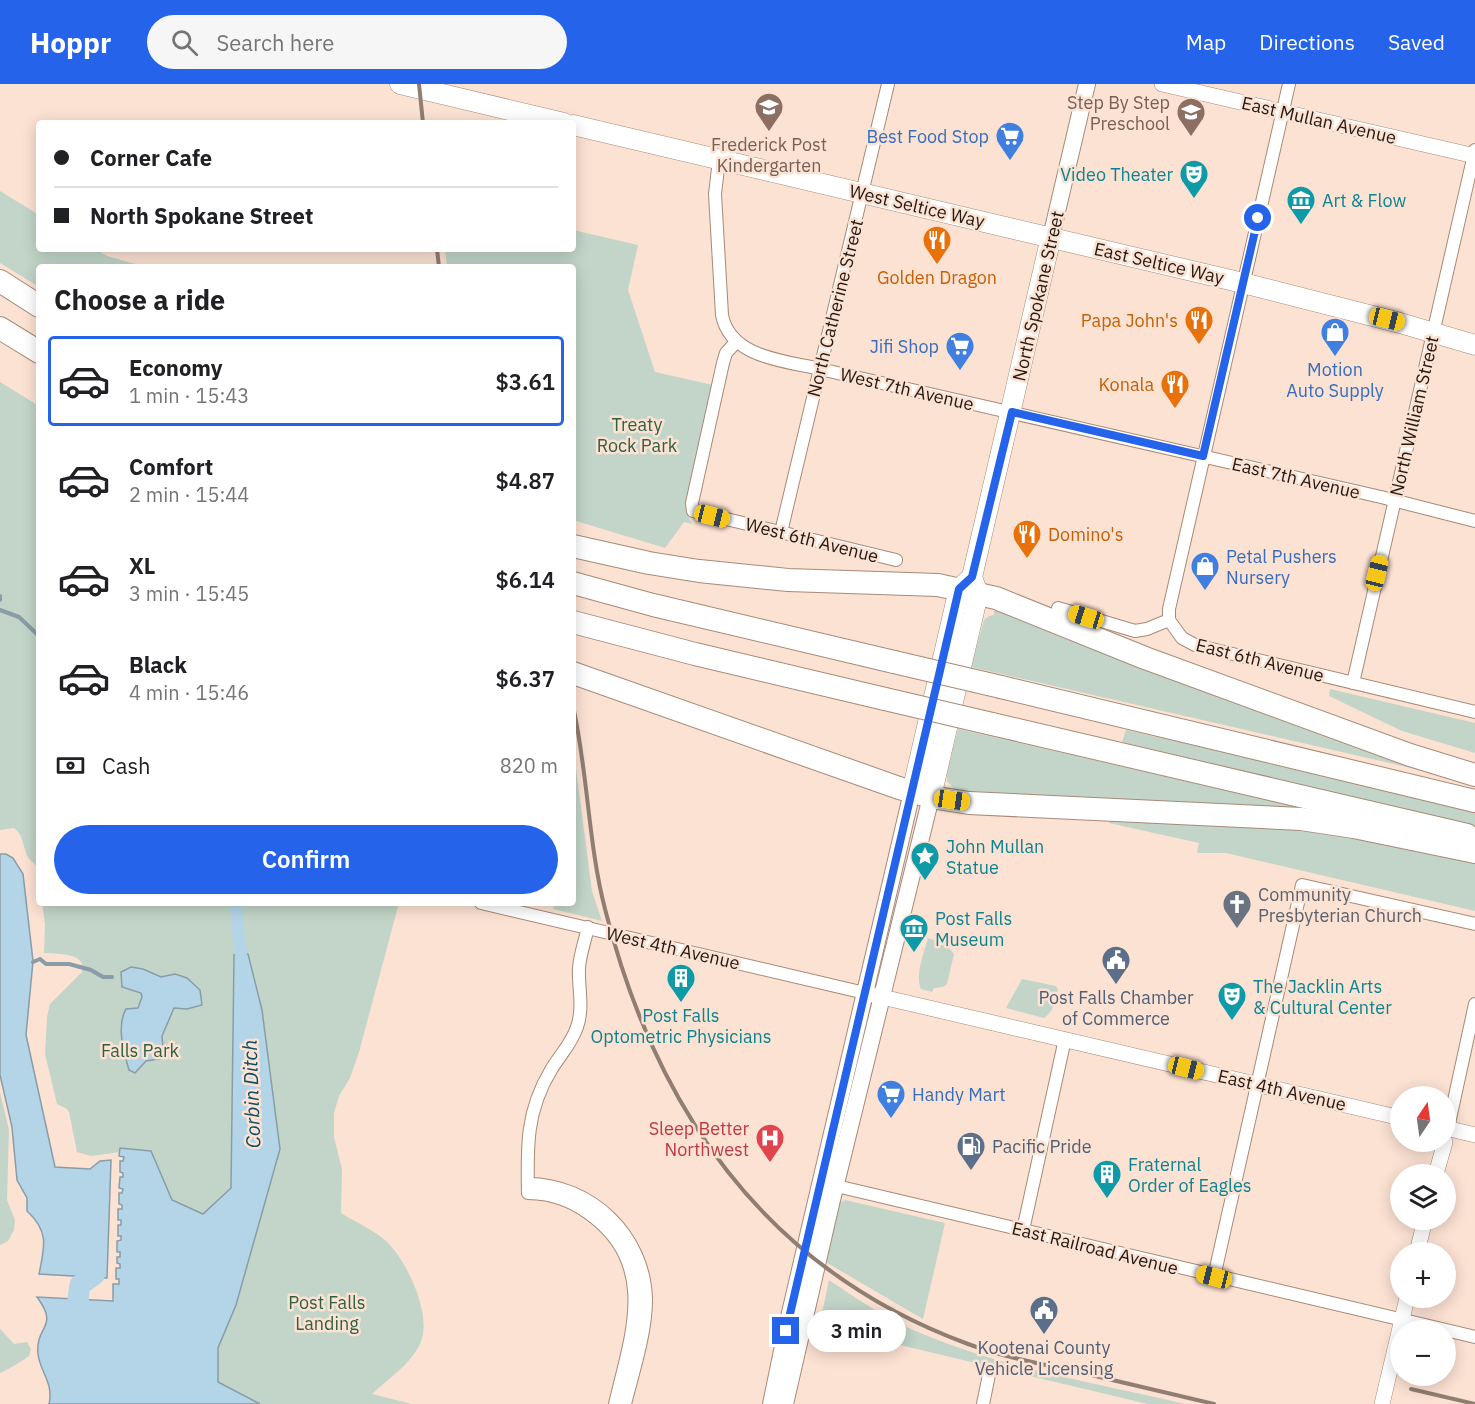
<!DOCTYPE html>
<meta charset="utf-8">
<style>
body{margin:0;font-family:"IBM Plex Sans",sans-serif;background:#f6f6f6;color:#202124;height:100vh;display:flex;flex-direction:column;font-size:22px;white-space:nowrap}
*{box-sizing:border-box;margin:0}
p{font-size:20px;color:#757577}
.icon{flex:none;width:33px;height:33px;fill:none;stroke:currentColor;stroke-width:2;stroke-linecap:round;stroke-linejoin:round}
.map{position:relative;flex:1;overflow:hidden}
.drawer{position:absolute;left:36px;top:180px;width:540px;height:642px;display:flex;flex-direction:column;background:#fff;border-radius:6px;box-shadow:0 3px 15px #0003}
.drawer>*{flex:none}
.hud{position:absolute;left:36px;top:36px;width:540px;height:132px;border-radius:6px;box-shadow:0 3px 15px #0003;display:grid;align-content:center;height:132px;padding:0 18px;background:#fff}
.needle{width:39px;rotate:13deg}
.fabs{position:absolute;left:1390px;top:1002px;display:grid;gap:12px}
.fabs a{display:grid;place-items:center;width:66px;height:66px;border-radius:50%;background:#fff;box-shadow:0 3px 15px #0003;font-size:30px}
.end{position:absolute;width:27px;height:27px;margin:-14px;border:8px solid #2563eb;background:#fff;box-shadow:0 0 0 3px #fff}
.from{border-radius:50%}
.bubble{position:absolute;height:42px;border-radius:21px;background:#fff;box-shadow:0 3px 15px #0003;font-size:20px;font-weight:600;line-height:42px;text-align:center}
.car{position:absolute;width:18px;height:36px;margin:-18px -9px;border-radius:8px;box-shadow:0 0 4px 2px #0007;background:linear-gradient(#f5c518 24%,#345 0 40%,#f5c518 0 76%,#345 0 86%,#f5c518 0)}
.hud b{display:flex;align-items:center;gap:21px;height:57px;font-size:22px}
.hud b+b{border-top:2px solid #e0e0e0}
.hud i{width:15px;height:15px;background:#202124}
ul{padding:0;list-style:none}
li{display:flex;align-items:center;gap:18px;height:90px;margin:0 12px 9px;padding:0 6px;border:3px solid transparent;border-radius:6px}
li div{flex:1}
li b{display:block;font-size:22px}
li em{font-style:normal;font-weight:600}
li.current{border-color:#2563eb}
li>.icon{width:54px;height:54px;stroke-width:1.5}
h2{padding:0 18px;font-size:27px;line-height:72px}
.pay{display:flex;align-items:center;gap:15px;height:66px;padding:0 18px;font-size:22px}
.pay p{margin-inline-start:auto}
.cta{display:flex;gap:12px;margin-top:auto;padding:12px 18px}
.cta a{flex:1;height:69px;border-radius:36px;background:#2563eb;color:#fff;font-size:24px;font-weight:600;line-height:69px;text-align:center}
header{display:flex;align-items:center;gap:36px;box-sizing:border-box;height:84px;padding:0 30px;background:#2563eb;color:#fff}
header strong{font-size:28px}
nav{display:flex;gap:33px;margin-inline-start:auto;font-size:21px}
.search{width:420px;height:54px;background:#f6f6f6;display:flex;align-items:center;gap:15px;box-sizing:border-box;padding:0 21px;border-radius:33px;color:#757577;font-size:22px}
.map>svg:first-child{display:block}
</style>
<header>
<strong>Hoppr</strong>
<div class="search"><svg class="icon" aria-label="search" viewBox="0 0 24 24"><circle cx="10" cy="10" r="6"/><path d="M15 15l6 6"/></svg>Search here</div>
<nav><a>Map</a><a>Directions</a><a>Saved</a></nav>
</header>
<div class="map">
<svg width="1475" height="1320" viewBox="0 0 1475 1320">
<rect width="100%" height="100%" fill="#fce2d3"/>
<g fill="#c2d5c8">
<path d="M0,107L39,131V165H95L107,172L146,183H39V203L0,179Z"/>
<path d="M573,146L638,161L628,206L655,288L713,301L688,417V432L692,440L684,438L665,464L573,436V183H447L445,165H573Z"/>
<path d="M0,298L39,322V784C35,780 30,777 28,773C22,762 25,753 14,744L0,746Z"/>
<path d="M994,527H1001L1446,692L971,583L984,536L989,532L994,531Z"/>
<path d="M1330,605L1475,639V669L1402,647L1329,612Z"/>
<path d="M958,645L1355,736L951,710L954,705L947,697V690Z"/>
<path d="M1126,646L1475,724V745L1122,658Z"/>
<path d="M573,662L592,807L602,837L553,825L555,819H573Z"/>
<path d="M1110,734L1315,743L1475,775V827L1226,769H1199L1197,768L1199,759L1109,739Z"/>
<path d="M42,819H399L359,968L350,994L339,1012L334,1029V1053L342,1085L341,1129C354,1137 379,1149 388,1159C408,1179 433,1233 420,1260C409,1282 389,1294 372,1310L412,1320H260L218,1298V1264L236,1221L280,1065L262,926L248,870L234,871L231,1104L203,1130L172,1116L151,1067L120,1065V1068L91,1072L77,1068L69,1028L67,1025L57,1020L45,970L47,933L50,920L82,888C87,868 57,870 44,869L45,840Z"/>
<path d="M928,854C937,857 949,862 954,870L947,900L943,903L934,904L932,908L921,905C915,891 924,869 928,854Z"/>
<path d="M1022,895L1056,902L1058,906C1055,918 1054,927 1044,934L1006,924Z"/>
<path d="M0,1008L9,1046L7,1116L15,1136L14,1146L8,1157L0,1161Z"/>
<path d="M845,1116L945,1139L923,1235L822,1176L839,1119Z"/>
<path d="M829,1196C847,1208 865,1220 883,1231C971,1279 1088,1297 1185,1320H1148L824,1243L820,1239Z"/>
<path d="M0,1245L14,1260L27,1258L31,1265L29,1272C24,1276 6,1287 0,1289Z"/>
</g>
<g fill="#b3d5e7" stroke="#889da7" stroke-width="1.5">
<path d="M0,770H6L13,774L23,790L33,877L26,951L55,1083L90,1085L100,1077L111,1076L107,1194L39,1190C45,1162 49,1147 27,1127V1114L17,1096L12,1043L0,991Z"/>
<path d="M248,870L262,926L280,1065L236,1221L218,1264V1298L260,1320H49C54,1299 40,1288 38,1270C35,1241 60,1244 37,1213L113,1217V1200H119V1195H116V1184H120V1180L117,1179V1173H120V1168H117V1157L121,1156V1152H118V1141H121V1136H118V1125H122V1121L119,1120V1109H122L123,1105L119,1104L120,1093H123V1089L120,1088V1077H123L124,1073L119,1072L120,1064L151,1067L172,1116L203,1130L231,1104L234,871Z"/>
<path d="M131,883L143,885L161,893L175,890L187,894L200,906L202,921L187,925L174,924L162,952L164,974L146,977L135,989L129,986C124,969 116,942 126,925L138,924L142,913L141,909L122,903L121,888Z"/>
</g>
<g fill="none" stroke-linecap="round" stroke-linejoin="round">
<g stroke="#889da7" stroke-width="4">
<path d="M0,512V516"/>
<path d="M0,526L19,533L39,552"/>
<path d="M33,878L40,875L46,880H69L91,886L103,893H112"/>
</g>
<path stroke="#b3d5e7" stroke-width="12" d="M235,819L243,887"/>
<path stroke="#b3d5e7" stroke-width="21" d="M85,1242L78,1215L80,1201L94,1191L95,1175L91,1168"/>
<g stroke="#a78a78" stroke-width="14">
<g id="minor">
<path d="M719,76L715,110L722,231C730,274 786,277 820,285L1381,413L1475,437"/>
<path d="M736,258L726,269L723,279L692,419L693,427L896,476"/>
<path d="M781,448L888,0"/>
<path d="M1058,524L1135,547L1147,545L1169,536"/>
<path d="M1169,536V525L1289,0"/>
<path d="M1169,536L1182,554L1195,561L1475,628"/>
<path d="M1353,599L1475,66"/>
<path d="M481,819L865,909"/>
<path d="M588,843C585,857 580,870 579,884C578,904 584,923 577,943C572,959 560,971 551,986C526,1027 527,1063 528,1109C553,1109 577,1119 596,1135C658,1185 630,1255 615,1320"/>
<path d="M1448,1044L1475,920"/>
<path d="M528,1100C591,1100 645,1152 646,1216C646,1249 633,1288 625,1320"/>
<path d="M828,1100L1475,1253"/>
<path d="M1023,1146L1065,955"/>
<path d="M1214,1193L1302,801L1475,840"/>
<path d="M983,1320L990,1286"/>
</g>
</g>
<g stroke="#a78a78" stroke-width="16">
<g id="tertiary">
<path d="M1162,0L1475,72"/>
<path d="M865,909L1401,1034"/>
<path d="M1446,1044L1475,1051"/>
<path d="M1436,1090L1445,1058"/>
<path d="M1417,1168L1425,1136"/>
<path d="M1382,1320L1407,1214"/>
</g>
</g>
<g stroke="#a78a78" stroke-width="18">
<g id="secondary">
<path d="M1051,153L1087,0"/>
<path d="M771,1320L789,1233L912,708"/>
<path d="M785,1320L831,1120L931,713"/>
</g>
</g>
<g stroke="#a78a78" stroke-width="21">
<g id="primary">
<path d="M400,0L564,39"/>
<path d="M573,41L1243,199L1400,239L1475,261"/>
<path d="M912,708L959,505L969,496"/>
<path d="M931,713L978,510L972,493L1051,153"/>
</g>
</g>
<g stroke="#a78a78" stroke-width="24">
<g id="motorway">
<path d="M0,197L39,222"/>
<path d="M0,244L39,268"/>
<path d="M573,462L649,479L699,487L788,496L938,501L996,514L1145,574L1410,671L1475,691"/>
<path d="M573,499L653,521L894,578"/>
<path d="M573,538L695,570L885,615"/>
<path d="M573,589L899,704L931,713L969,719L1301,735L1354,743L1475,768"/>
<path d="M1001,603L1475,717"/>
<path d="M992,640L1467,751"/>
</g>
</g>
<use href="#minor" stroke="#fff" stroke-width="12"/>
<use href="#tertiary" stroke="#fff" stroke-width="15"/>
<use href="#secondary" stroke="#fff" stroke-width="16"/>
<use href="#primary" stroke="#fff" stroke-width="20"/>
<use href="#motorway" stroke="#fff" stroke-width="22"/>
<g stroke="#907e73" stroke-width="4">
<path d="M419,0L423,39"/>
<path d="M437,165L439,183"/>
<path d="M573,622C588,689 588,759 605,825C656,1027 767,1186 968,1260C1000,1272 1036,1279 1070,1286C1118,1297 1166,1309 1214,1320"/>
<path d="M1411,1305L1475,1320"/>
</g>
<g stroke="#a78a78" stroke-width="24" stroke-linecap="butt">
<g id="motorway-bridge">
<path d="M894,578L1001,603"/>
<path d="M885,615L992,640"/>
</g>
</g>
<use href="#motorway-bridge" stroke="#fff" stroke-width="22"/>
</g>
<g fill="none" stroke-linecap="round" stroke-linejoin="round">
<path stroke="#2563eb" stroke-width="8" d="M786,1247L959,505L972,493L1012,328L1203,372L1258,134"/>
</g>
<defs>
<g id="school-pin" transform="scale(1.5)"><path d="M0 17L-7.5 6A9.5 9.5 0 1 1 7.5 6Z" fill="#8d6e63" stroke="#fce2d3"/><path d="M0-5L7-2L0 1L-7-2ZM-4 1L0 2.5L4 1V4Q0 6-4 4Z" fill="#fff"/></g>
<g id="supermarket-pin" transform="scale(1.5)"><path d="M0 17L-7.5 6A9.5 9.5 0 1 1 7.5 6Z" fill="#3f7fe0" stroke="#fce2d3"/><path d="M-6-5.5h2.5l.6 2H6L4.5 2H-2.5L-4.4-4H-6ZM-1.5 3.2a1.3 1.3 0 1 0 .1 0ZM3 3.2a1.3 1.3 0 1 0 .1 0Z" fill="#fff"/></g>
<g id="theatre-pin" transform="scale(1.5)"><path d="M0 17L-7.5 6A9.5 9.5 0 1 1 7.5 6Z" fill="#0f9aa8" stroke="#fce2d3"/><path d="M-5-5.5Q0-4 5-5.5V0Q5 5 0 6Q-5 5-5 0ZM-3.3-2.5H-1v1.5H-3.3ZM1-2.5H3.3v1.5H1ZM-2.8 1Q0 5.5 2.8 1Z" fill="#fff"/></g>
<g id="museum-pin" transform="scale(1.5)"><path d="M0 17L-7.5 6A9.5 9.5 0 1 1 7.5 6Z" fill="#0f9aa8" stroke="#fce2d3"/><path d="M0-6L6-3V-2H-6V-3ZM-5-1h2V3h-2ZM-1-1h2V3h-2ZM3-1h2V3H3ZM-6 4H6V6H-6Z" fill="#fff"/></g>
<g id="restaurant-pin" transform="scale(1.5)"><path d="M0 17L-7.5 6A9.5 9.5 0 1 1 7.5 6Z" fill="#e8710a" stroke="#fce2d3"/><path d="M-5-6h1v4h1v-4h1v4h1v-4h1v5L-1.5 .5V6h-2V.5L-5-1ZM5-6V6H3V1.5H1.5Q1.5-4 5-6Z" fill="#fff"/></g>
<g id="shop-pin" transform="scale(1.5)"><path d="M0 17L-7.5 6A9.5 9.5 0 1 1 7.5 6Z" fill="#3f7fe0" stroke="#fce2d3"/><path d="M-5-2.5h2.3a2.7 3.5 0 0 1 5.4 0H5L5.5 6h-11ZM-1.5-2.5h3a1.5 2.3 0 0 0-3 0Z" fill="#fff"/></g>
<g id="sight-pin" transform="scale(1.5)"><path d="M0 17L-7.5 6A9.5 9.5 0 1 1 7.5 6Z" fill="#0f9aa8" stroke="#fce2d3"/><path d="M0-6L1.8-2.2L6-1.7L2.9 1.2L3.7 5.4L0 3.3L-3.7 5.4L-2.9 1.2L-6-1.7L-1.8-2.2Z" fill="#fff"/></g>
<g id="church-pin" transform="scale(1.5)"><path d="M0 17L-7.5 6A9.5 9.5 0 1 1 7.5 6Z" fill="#6b7280" stroke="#fce2d3"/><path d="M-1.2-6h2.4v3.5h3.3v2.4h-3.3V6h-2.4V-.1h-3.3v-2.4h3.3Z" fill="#fff"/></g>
<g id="civic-pin" transform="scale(1.5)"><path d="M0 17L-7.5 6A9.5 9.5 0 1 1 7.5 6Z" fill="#5c6f8a" stroke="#fce2d3"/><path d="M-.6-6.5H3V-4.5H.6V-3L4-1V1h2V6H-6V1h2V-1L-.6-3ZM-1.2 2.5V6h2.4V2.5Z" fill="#fff"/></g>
<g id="building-pin" transform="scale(1.5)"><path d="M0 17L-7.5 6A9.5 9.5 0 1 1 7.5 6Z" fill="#0f9aa8" stroke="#fce2d3"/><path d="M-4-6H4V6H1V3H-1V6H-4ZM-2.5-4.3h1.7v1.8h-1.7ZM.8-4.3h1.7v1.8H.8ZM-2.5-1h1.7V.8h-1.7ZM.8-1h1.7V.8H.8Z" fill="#fff"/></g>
<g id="hospital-pin" transform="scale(1.5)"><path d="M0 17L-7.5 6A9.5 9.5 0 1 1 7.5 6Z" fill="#e0444e" stroke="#fce2d3"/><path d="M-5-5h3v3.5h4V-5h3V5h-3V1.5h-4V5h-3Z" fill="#fff"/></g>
<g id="fuel-pin" transform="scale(1.5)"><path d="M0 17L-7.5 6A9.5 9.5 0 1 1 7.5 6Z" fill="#5c6f8a" stroke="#fce2d3"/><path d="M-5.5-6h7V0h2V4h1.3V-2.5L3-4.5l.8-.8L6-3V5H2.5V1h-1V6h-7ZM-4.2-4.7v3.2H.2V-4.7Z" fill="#fff"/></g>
</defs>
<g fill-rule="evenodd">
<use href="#school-pin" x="769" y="23"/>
<use href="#school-pin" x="1191" y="28"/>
<use href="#supermarket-pin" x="1010" y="52"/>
<use href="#theatre-pin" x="1194" y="90"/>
<use href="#museum-pin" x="1301" y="116"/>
<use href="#restaurant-pin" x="937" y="156"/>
<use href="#restaurant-pin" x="1199" y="236"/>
<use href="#shop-pin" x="1335" y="248"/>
<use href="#supermarket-pin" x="960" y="262"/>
<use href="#restaurant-pin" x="1175" y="300"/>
<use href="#restaurant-pin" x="1027" y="450"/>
<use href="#shop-pin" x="1205" y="482"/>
<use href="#sight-pin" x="925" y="772"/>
<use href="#church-pin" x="1237" y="820"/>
<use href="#museum-pin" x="914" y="844"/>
<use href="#civic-pin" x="1116" y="876"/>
<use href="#building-pin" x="681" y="894"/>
<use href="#theatre-pin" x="1232" y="912"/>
<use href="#supermarket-pin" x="891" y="1010"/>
<use href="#hospital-pin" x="770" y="1054"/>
<use href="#fuel-pin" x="971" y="1062"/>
<use href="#building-pin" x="1107" y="1090"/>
<use href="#civic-pin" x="1044" y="1226"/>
</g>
<g text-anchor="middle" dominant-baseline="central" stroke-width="5" stroke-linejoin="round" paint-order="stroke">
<g font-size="18" fill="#785e54" stroke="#fce2d3" text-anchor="end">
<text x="1170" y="18">Step By Step<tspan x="1170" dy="21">Preschool</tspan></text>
<text x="769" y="60" text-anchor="middle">Frederick Post<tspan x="769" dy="21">Kindergarten</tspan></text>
</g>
<g font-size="18" fill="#241912" stroke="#fce2d3">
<text transform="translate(1319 36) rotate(13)">East Mullan Avenue</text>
<text transform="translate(917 122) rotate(13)">West Seltice Way</text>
<text transform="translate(1159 179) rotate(13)">East Seltice Way</text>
<text transform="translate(1038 212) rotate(-77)">North Spokane Street</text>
<text transform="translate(835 224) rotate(-76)">North Catherine Street</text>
<text transform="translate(907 305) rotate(13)">West 7th Avenue</text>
<text transform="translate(1414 332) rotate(-77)">North William Street</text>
<text transform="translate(1296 394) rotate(13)">East 7th Avenue</text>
<text transform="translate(812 456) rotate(14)">West 6th Avenue</text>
<text transform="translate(1260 576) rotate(14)">East 6th Avenue</text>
<text transform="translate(673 864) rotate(13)">West 4th Avenue</text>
<text transform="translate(1282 1006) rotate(13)">East 4th Avenue</text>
<text transform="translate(1095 1164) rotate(14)">East Railroad Avenue</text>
</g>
<g font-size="18" fill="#366cbe" stroke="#fce2d3" text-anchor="end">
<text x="989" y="52">Best Food Stop</text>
<text x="939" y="262">Jifi Shop</text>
<text x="1335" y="285" text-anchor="middle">Motion<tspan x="1335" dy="21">Auto Supply</tspan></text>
<text x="1226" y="472" text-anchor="start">Petal Pushers<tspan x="1226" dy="21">Nursery</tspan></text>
<text x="912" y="1010" text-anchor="start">Handy Mart</text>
</g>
<g font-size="18" fill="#0d838f" stroke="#fce2d3" text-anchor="start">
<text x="1173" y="90" text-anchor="end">Video Theater</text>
<text x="1322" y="116">Art &amp; Flow</text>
<text x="946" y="762">John Mullan<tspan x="946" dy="21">Statue</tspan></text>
<text x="935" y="834">Post Falls<tspan x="935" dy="21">Museum</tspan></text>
<text x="1253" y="902">The Jacklin Arts<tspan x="1253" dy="21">&amp; Cultural Center</tspan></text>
<text x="681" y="931" text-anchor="middle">Post Falls<tspan x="681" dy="21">Optometric Physicians</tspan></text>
<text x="1128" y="1080">Fraternal<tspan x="1128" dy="21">Order of Eagles</tspan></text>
</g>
<g font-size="18" fill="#c56008" stroke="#fce2d3" text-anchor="end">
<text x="937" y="193" text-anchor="middle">Golden Dragon</text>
<text x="1178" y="236">Papa John's</text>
<text x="1154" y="300">Konala</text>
<text x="1048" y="450" text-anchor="start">Domino's</text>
</g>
<g font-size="18" fill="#2f6041" stroke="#fce2d3">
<text x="637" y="340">Treaty<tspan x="637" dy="21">Rock Park</tspan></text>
<text x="140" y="966">Falls Park</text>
<text x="327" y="1218">Post Falls<tspan x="327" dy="21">Landing</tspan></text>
</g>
<g font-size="18" fill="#5b616d" stroke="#fce2d3" text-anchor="start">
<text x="1258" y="810">Community<tspan x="1258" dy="21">Presbyterian Church</tspan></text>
</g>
<g font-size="18" fill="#4e5e75" stroke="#fce2d3">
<text x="1116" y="913">Post Falls Chamber<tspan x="1116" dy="21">of Commerce</tspan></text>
<text x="992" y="1062" text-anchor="start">Pacific Pride</text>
<text x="1044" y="1263">Kootenai County<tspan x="1044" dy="21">Vehicle Licensing</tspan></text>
</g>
<g font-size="18" fill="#be3a42" stroke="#fce2d3" text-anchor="end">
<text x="749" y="1044">Sleep Better<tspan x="749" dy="21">Northwest</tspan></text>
</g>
<g font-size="20" font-style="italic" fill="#0c4d66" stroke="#fce2d3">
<text transform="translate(251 1010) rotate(-92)">Corbin Ditch</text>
</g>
</g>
</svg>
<div class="fabs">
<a><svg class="needle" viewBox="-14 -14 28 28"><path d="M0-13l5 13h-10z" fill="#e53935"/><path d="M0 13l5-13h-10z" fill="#757577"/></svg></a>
<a><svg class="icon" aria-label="layers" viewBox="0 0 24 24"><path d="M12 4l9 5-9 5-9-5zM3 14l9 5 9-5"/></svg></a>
<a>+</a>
<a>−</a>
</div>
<i class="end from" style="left:1258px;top:134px"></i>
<i class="end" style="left:786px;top:1247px"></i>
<div class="bubble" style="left:807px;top:1226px;width:99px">3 min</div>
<i class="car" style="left:1387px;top:235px;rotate:104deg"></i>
<i class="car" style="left:712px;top:432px;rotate:104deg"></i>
<i class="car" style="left:1377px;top:489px;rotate:14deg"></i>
<i class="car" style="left:1086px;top:533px;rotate:287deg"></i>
<i class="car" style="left:952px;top:716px;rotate:98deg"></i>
<i class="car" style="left:1186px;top:984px;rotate:104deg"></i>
<i class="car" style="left:1214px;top:1193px;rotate:284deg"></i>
<div class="hud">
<b><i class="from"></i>Corner Cafe</b>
<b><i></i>North Spokane Street</b>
</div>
<section class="drawer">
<h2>Choose a ride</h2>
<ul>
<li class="current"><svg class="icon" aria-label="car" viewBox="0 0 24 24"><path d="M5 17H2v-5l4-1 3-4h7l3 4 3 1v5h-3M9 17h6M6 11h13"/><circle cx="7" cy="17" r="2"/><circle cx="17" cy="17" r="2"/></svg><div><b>Economy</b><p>1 min · 15:43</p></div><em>$3.61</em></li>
<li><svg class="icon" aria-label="car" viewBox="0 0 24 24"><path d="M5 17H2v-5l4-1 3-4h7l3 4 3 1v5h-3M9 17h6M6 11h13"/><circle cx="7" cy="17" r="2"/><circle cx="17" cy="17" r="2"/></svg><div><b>Comfort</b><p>2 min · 15:44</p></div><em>$4.87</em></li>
<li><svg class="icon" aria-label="car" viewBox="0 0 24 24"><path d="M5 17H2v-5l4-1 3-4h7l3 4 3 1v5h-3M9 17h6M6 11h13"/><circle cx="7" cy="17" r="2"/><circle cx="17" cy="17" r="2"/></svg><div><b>XL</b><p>3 min · 15:45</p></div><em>$6.14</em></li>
<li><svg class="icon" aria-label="car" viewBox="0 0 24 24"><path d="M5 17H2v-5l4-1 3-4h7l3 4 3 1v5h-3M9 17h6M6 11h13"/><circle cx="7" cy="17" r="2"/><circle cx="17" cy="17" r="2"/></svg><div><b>Black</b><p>4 min · 15:46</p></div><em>$6.37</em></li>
</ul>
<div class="pay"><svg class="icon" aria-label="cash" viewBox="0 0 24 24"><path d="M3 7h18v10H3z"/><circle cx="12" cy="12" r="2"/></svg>Cash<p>820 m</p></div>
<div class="cta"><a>Confirm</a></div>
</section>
</div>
